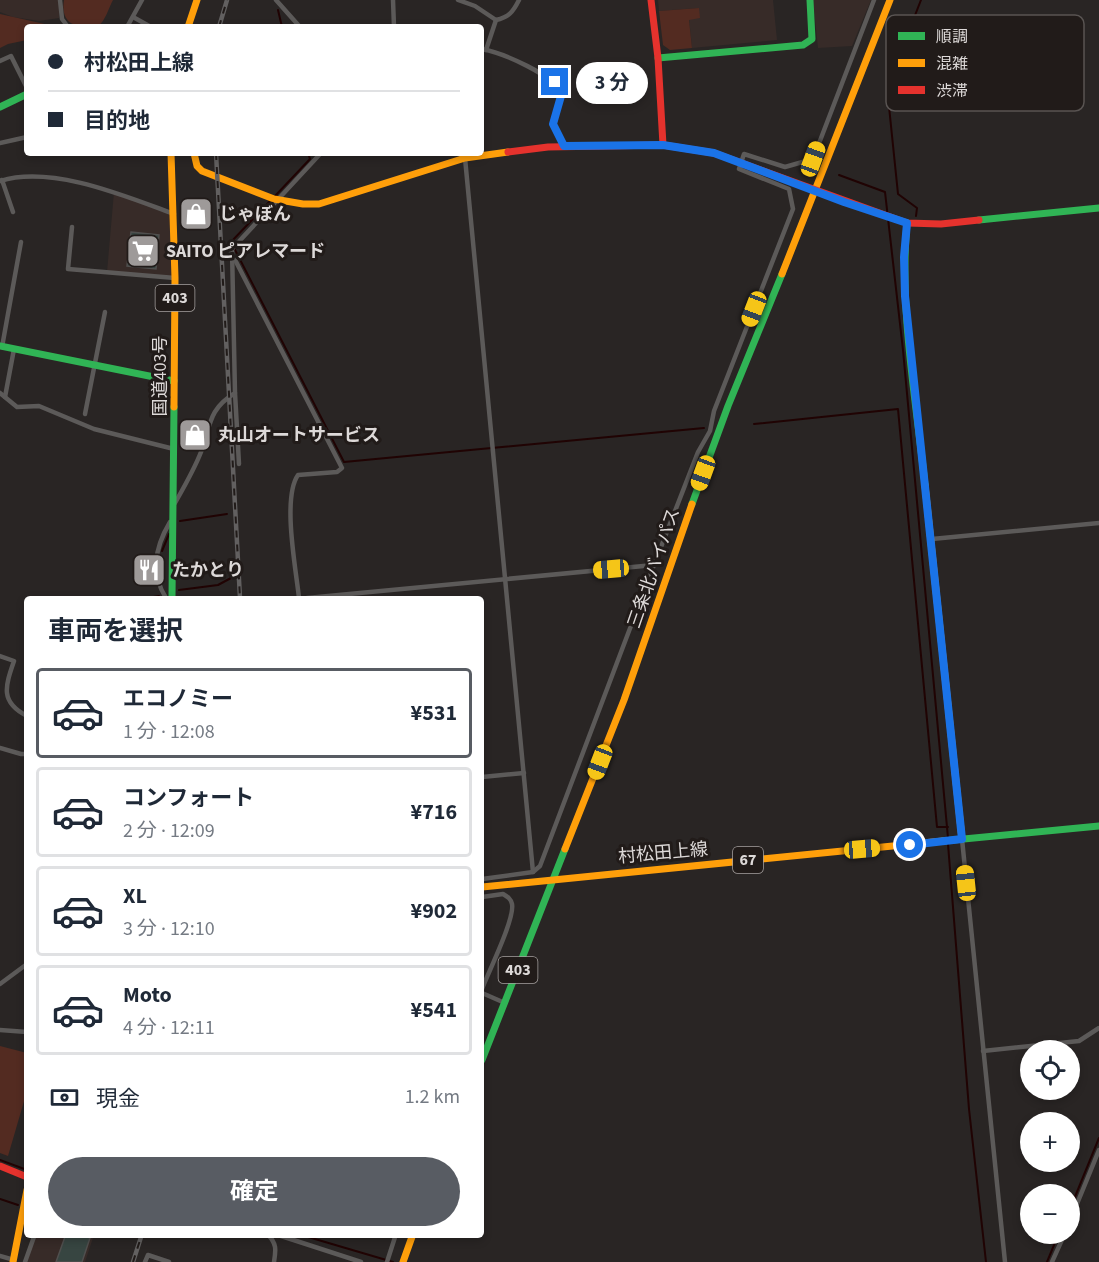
<!DOCTYPE html>
<html lang="ja">
<meta charset="utf-8">
<style>
body{margin:0;font-family:"Source Sans 3","Noto Sans JP",sans-serif;background:#f6f6f7;color:#1f2937;height:100vh;display:flex;flex-direction:column;font-size:22px;white-space:nowrap}
*{box-sizing:border-box;margin:0}
p{font-size:20px;color:#747a83}
.icon{flex:none;width:33px;height:33px;fill:none;stroke:currentColor;stroke-width:2;stroke-linecap:round;stroke-linejoin:round}
.map{position:relative;flex:1;overflow:hidden}
.details{position:absolute;left:24px;top:596px;width:460px;height:642px;display:flex;flex-direction:column;background:#fff;border-radius:6px;box-shadow:0 3px 9px #0003}
.details>*{flex:none}
.guide{position:absolute;left:24px;top:24px;width:460px;height:132px;border-radius:6px;box-shadow:0 3px 9px #0003;display:grid;align-content:center;height:132px;padding:0 24px;background:#fff}
.buttons{position:absolute;left:1020px;top:1040px;display:grid;gap:12px}
.buttons a{display:grid;place-items:center;width:60px;height:60px;border-radius:50%;background:#fff;box-shadow:0 3px 9px #0003;font-size:30px}
.end{position:absolute;width:27px;height:27px;margin:-14px;border:8px solid #1a73e8;background:#fff;box-shadow:0 0 0 3px #fff}
.from{border-radius:50%}
.bubble{position:absolute;height:42px;border-radius:21px;background:#fff;box-shadow:0 3px 9px #0003;font-size:20px;font-weight:700;line-height:42px;text-align:center}
.car{position:absolute;width:18px;height:36px;margin:-18px -9px;border-radius:8px;box-shadow:0 0 4px 2px #0007;background:linear-gradient(#f5c518 24%,#345 0 40%,#f5c518 0 76%,#345 0 86%,#f5c518 0)}
.guide b{display:flex;align-items:center;gap:21px;height:57px;font-size:22px}
.guide b+b{border-top:2px solid #e0e1e3}
.guide i{width:15px;height:15px;background:#1f2937}
ul{padding:0;list-style:none}
li{display:flex;align-items:center;gap:18px;height:90px;margin:0 12px 9px;padding:0 12px;border:3px solid #e0e1e3;border-radius:6px}
li div{flex:1}
li b{display:block;font-size:22px}
li em{font-style:normal;font-weight:700}
li.current{border-color:#585c63}
li>.icon{width:54px;height:54px;stroke-width:1.5}
h2{padding:0 24px;font-size:27px;line-height:72px}
.pay{display:flex;align-items:center;gap:15px;height:66px;padding:0 24px;font-size:22px}
.pay p{margin-inline-start:auto}
.primary-button{display:flex;gap:12px;margin-top:auto;padding:12px 24px}
.primary-button a{flex:1;height:69px;border-radius:36px;background:#585c63;color:#fff;font-size:24px;font-weight:700;line-height:69px;text-align:center}
.map>svg:first-child{display:block}
</style>
<div class="map">
<svg width="1099" height="1262" viewBox="0 0 1099 1262">
<rect width="100%" height="100%" fill="#292524"/>
<g fill="#372b28">
<path d="M0,0H59V18L39,21L13,17L0,12Z"/>
<path d="M658,0H773L777,40L692,48L689,19L699,8L659,11Z"/>
<path d="M813,0H871L852,46L818,48Z"/>
<path d="M114,192L174,214L175,278L107,272Z"/>
<path d="M35,1235H94L85,1262H25Z"/>
</g>
<g fill="#532b21">
<path d="M64,0H113C109,7 105,22 98,26C95,27 92,27 88,27C70,27 61,19 64,0Z"/>
<path d="M699,8L700,18L689,20L692,48L670,50L663,45L659,11Z"/>
<path d="M0,14L58,27H27V40L8,44L0,48Z"/>
<path d="M0,1046L27,1053V1091L8,1156L0,1153Z"/>
</g>
<g fill="none" stroke-linecap="round" stroke-linejoin="round">
<g stroke="#200303" stroke-width="2">
<path d="M278,10L282,27"/>
<path d="M839,175L885,192L903,350L948,838"/>
<path d="M275,196L310,159L308,153"/>
<path d="M271,200L231,242L344,462L704,428"/>
<path d="M916,216L917,208L898,194L887,87L921,0"/>
<path d="M754,424L898,409L937,827H948"/>
<path d="M180,521L227,514"/>
<path d="M162,551L169,534"/>
<path d="M179,590L218,585L231,578"/>
<path d="M148,598L159,596"/>
<path d="M948,844L969,1109L986,1262"/>
<path d="M0,1160L27,1170"/>
<path d="M0,1199L18,1205"/>
<path d="M1070,1209L1099,1138"/>
<path d="M298,1234L393,1262"/>
<path d="M1047,1262L1059,1233"/>
</g>
</g>
<g fill="#374541" stroke="#504f4e" stroke-width="1.5">
<path d="M131,232L159,235L156,269L127,266Z"/>
<path d="M66,1234H79L90,1238L82,1262H56Z"/>
</g>
<g fill="none" stroke-linecap="round" stroke-linejoin="round">
<g stroke="#5c5a59" stroke-width="4.5">
<path d="M60,0L62,19L68,27"/>
<path d="M276,0L300,27"/>
<path d="M393,0L394,27"/>
<path d="M458,0L475,6L496,20C509,17 513,12 519,0"/>
<path d="M133,17L151,27"/>
<path d="M127,27L142,0"/>
<path d="M482,49C502,53 557,75 561,96L553,124L564,146"/>
<path d="M486,50L496,20"/>
<path d="M0,61L11,56L27,88"/>
<path d="M0,143L27,137"/>
<path d="M458,153L465,158L533,872"/>
<path d="M2,180L13,212"/>
<path d="M0,181C52,165 125,196 174,214"/>
<path d="M72,227L68,269L175,278"/>
<path d="M231,252L342,468L337,472L298,475C282,498 296,569 299,598"/>
<path d="M2,347L21,242"/>
<path d="M0,393L17,407L39,406L94,429L174,449"/>
<path d="M235,393L239,464"/>
<path d="M5,397L14,349"/>
<path d="M85,414L105,312"/>
<path d="M175,503C184,487 194,470 201,452C211,427 207,410 235,393L232,249L321,153"/>
<path d="M932,539L1099,523"/>
<path d="M166,598C150,573 155,547 170,522"/>
<path d="M307,598L654,565"/>
<path d="M0,656L14,661C5,687 0,702 27,716"/>
<path d="M0,748L21,754H27"/>
<path d="M482,777L524,773"/>
<path d="M962,839L1005,1262"/>
<path d="M482,879L533,872L540,866L654,565L698,452L710,431L714,411L793,209L789,189L739,169L744,154L785,167L813,159L874,0"/>
<path d="M482,897L503,894C508,897 511,899 512,904C515,919 488,973 482,989"/>
<path d="M0,984L27,964"/>
<path d="M482,993L505,1003"/>
<path d="M0,1030L27,1032"/>
<path d="M983,1051L1079,1041L1099,1028"/>
<path d="M1070,1221L1099,1150"/>
<path d="M267,1234C277,1243 276,1250 274,1262"/>
<path d="M275,1234L361,1262"/>
<path d="M0,1256L14,1260"/>
<path d="M25,1262L35,1234"/>
<path d="M145,1262L148,1255L169,1262"/>
<path d="M387,1262L396,1234"/>
<path d="M1052,1262L1065,1233"/>
</g>
<g stroke="#30b455" stroke-width="7">
<path d="M658,58L803,45L812,39L810,0"/>
<path d="M0,107L27,94"/>
<path d="M979,220L1099,208"/>
<path d="M907,223C899,310 916,399 925,485"/>
<path d="M0,346L174,381"/>
<path d="M692,504L728,406L782,274"/>
<path d="M172,598L174,407"/>
<path d="M943,841L1099,826"/>
<path d="M482,1060L565,849"/>
</g>
<g stroke="#ff9f0a" stroke-width="7">
<path d="M188,27L197,0"/>
<path d="M171,153L175,278L174,407"/>
<path d="M194,153L197,166L202,171L274,199L303,204H319L465,158L508,152"/>
<path d="M782,274L890,0"/>
<path d="M925,485L962,839"/>
<path d="M565,849L624,700L692,504"/>
<path d="M482,887L943,841"/>
<path d="M13,1262L27,1190"/>
<path d="M403,1262L413,1234"/>
</g>
<g stroke="#e5322d" stroke-width="7">
<path d="M651,0L658,58L663,145"/>
<path d="M508,152L548,147L663,145L714,153L907,223L941,224L979,220"/>
<path d="M0,1166L27,1177"/>
</g>
<g stroke="#626060" stroke-width="4.5">
<g id="rail">
<path d="M219,27L227,0"/>
<path d="M216,153L240,598"/>
<path d="M133,1262L142,1234"/>
</g>
</g>
<use href="#rail" stroke="#211b19" stroke-width="2" stroke-dasharray="7" stroke-linecap="butt"/>
</g>
<g fill="none" stroke-linecap="round" stroke-linejoin="round">
<path stroke="#1a73e8" stroke-width="8" d="M555,82L561,96L553,124L564,146L663,145L714,153L844,202L907,223L904,257L905,296L962,839L910,845"/>
</g>
<defs>
<g id="shop-square" transform="scale(1.725)"><rect x="-9" y="-9" width="18" height="18" rx="4" fill="#9e9a99" stroke="#211b19"/><path d="M-5-2.5h2.3a2.7 3.5 0 0 1 5.4 0H5L5.5 6h-11ZM-1.5-2.5h3a1.5 2.3 0 0 0-3 0Z" fill="#fff"/></g>
<g id="supermarket-square" transform="scale(1.725)"><rect x="-9" y="-9" width="18" height="18" rx="4" fill="#9e9a99" stroke="#211b19"/><path d="M-6-5.5h2.5l.6 2H6L4.5 2H-2.5L-4.4-4H-6ZM-1.5 3.2a1.3 1.3 0 1 0 .1 0ZM3 3.2a1.3 1.3 0 1 0 .1 0Z" fill="#fff"/></g>
<g id="restaurant-square" transform="scale(1.725)"><rect x="-9" y="-9" width="18" height="18" rx="4" fill="#9e9a99" stroke="#211b19"/><path d="M-5-6h1v4h1v-4h1v4h1v-4h1v5L-1.5 .5V6h-2V.5L-5-1ZM5-6V6H3V1.5H1.5Q1.5-4 5-6Z" fill="#fff"/></g>
</defs>
<g fill-rule="evenodd">
<use href="#shop-square" x="196" y="214"/>
<use href="#supermarket-square" x="143" y="251"/>
<use href="#shop-square" x="195" y="435"/>
<use href="#restaurant-square" x="149" y="570"/>
</g>
<g text-anchor="middle" dominant-baseline="central" stroke-width="6" stroke-linejoin="round" paint-order="stroke">
<g fill="#211b19" stroke="#a5a09f" stroke-width="1.5">
<rect x="155.5" y="285" width="39" height="26" rx="4.5"/>
<rect x="733" y="847" width="30" height="26" rx="4.5"/>
<rect x="498.5" y="957" width="39" height="26" rx="4.5"/>
</g>
<g font-size="16" font-weight="bold" fill="#ddd9d8">
<text x="175" y="298">403</text>
<text x="748" y="860">67</text>
<text x="518" y="970">403</text>
</g>
<g font-size="18" font-weight="bold" fill="#ddd9d8" stroke="#211b19" text-anchor="start">
<text x="219" y="214">じゃぼん</text>
<text x="166" y="251">SAITO ピアレマード</text>
<text x="218" y="435">丸山オートサービス</text>
<text x="172" y="570">たかとり</text>
</g>
<g font-size="18" fill="#ddd9d8" stroke="#211b19">
<text transform="translate(160 376) rotate(-90)">国道403号</text>
<text transform="translate(654 568) rotate(-71)">三条北バイパス</text>
<text transform="translate(663 853) rotate(-5)">村松田上線</text>
</g>
</g>
<rect x="886" y="15" width="198" height="96" rx="9" fill="#211b19" stroke="#595452" stroke-width="1.5"/>
<rect x="898" y="32" width="27" height="8" fill="#30b455"/>
<rect x="898" y="59" width="27" height="8" fill="#ff9f0a"/>
<rect x="898" y="86" width="27" height="8" fill="#e5322d"/>
<g font-size="16" fill="#ddd9d8">
<text x="936" y="42">順調</text>
<text x="936" y="69">混雑</text>
<text x="936" y="96">渋滞</text>
</g>
</svg>
<div class="buttons">
<a><svg class="icon" aria-label="locate" viewBox="0 0 24 24"><circle cx="12" cy="12" r="6"/><path d="M12 2v4M12 18v4M2 12h4M18 12h4"/></svg></a>
<a>+</a>
<a>−</a>
</div>
<i class="end from" style="left:910px;top:845px"></i>
<i class="end" style="left:555px;top:82px"></i>
<div class="bubble" style="left:576px;top:62px;width:72px">3 分</div>
<i class="car" style="left:813px;top:159px;rotate:20deg"></i>
<i class="car" style="left:754px;top:309px;rotate:201deg"></i>
<i class="car" style="left:703px;top:473px;rotate:200deg"></i>
<i class="car" style="left:611px;top:569px;rotate:265deg"></i>
<i class="car" style="left:600px;top:762px;rotate:201deg"></i>
<i class="car" style="left:862px;top:849px;rotate:85deg"></i>
<i class="car" style="left:966px;top:883px;rotate:354deg"></i>
<div class="guide">
<b><i class="from"></i>村松田上線</b>
<b><i></i>目的地</b>
</div>
<section class="details">
<h2>車両を選択</h2>
<ul>
<li class="current"><svg class="icon" aria-label="car" viewBox="0 0 24 24"><path d="M5 17H2v-5l4-1 3-4h7l3 4 3 1v5h-3M9 17h6M6 11h13"/><circle cx="7" cy="17" r="2"/><circle cx="17" cy="17" r="2"/></svg><div><b>エコノミー</b><p>1 分 · 12:08</p></div><em>¥531</em></li>
<li><svg class="icon" aria-label="car" viewBox="0 0 24 24"><path d="M5 17H2v-5l4-1 3-4h7l3 4 3 1v5h-3M9 17h6M6 11h13"/><circle cx="7" cy="17" r="2"/><circle cx="17" cy="17" r="2"/></svg><div><b>コンフォート</b><p>2 分 · 12:09</p></div><em>¥716</em></li>
<li><svg class="icon" aria-label="car" viewBox="0 0 24 24"><path d="M5 17H2v-5l4-1 3-4h7l3 4 3 1v5h-3M9 17h6M6 11h13"/><circle cx="7" cy="17" r="2"/><circle cx="17" cy="17" r="2"/></svg><div><b>XL</b><p>3 分 · 12:10</p></div><em>¥902</em></li>
<li><svg class="icon" aria-label="car" viewBox="0 0 24 24"><path d="M5 17H2v-5l4-1 3-4h7l3 4 3 1v5h-3M9 17h6M6 11h13"/><circle cx="7" cy="17" r="2"/><circle cx="17" cy="17" r="2"/></svg><div><b>Moto</b><p>4 分 · 12:11</p></div><em>¥541</em></li>
</ul>
<div class="pay"><svg class="icon" aria-label="cash" viewBox="0 0 24 24"><path d="M3 7h18v10H3z"/><circle cx="12" cy="12" r="2"/></svg>現金<p>1.2 km</p></div>
<div class="primary-button"><a>確定</a></div>
</section>
</div>
